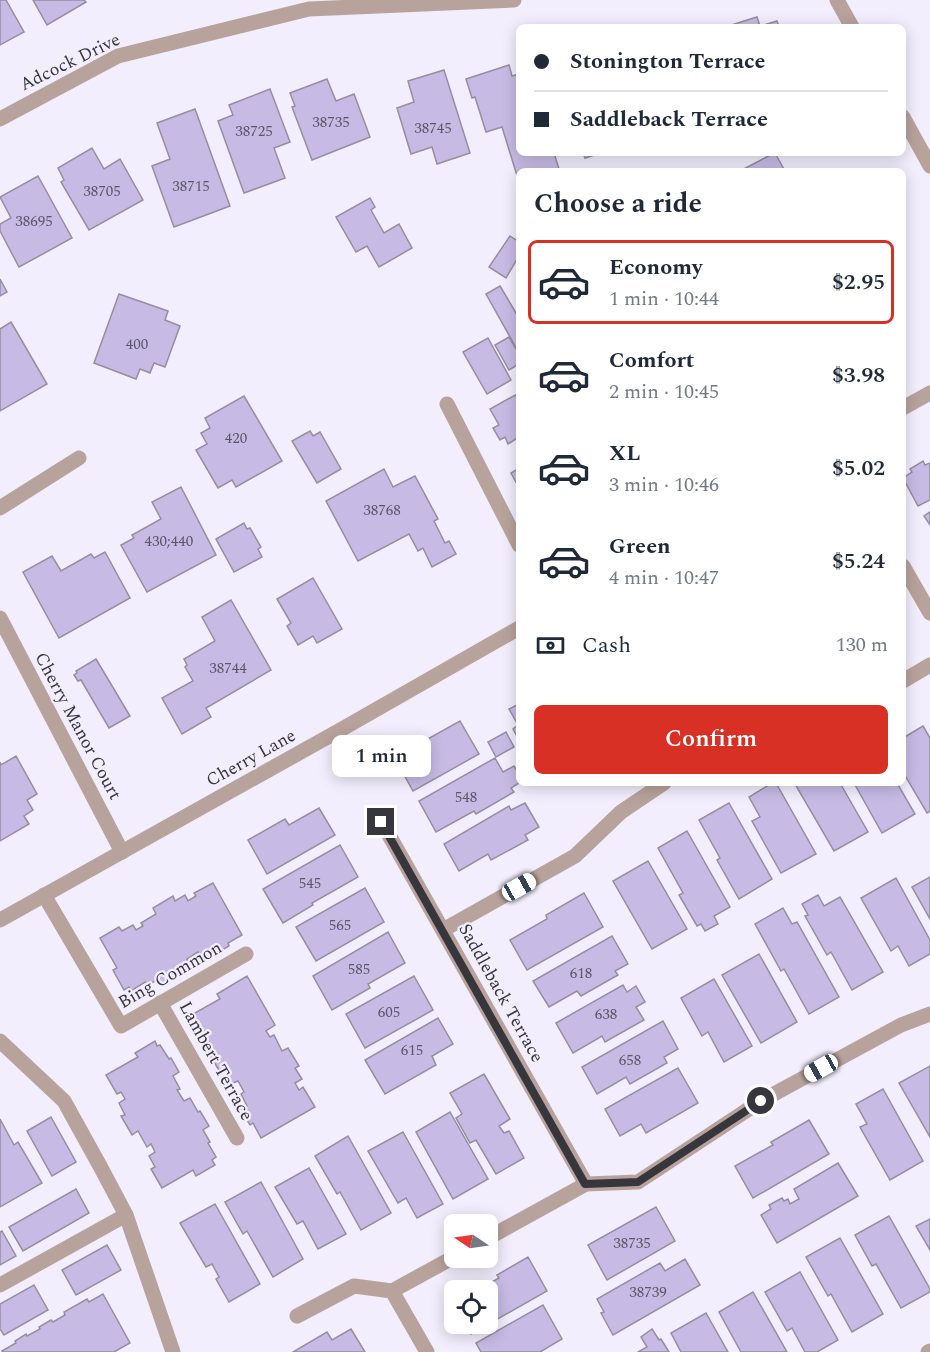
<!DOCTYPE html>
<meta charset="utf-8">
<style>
body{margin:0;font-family:Spectral,serif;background:#f2f2f3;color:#1f2937;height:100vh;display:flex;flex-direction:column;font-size:22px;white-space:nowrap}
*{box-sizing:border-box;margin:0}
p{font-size:20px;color:#747a83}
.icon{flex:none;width:33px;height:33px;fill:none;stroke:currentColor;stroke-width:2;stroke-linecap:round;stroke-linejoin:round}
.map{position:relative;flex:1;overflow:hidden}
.side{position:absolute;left:516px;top:168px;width:390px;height:618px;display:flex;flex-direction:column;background:#fff;border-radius:9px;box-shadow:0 3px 15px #0003}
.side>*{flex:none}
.hud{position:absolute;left:516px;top:24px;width:390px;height:132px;border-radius:9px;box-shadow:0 3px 15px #0003;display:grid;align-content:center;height:132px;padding:0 18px;background:#fff}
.needle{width:39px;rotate:283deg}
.buttons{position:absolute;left:444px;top:1214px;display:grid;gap:12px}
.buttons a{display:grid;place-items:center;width:54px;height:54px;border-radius:9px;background:#fff;box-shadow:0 3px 15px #0003;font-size:30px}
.end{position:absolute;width:27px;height:27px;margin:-14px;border:8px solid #38363d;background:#fff;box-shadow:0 0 0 3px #fff}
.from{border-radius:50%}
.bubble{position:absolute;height:42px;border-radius:9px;background:#fff;box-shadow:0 3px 15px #0003;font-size:20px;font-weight:600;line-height:42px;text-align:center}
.car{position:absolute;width:18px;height:36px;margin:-18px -9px;border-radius:8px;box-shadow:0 0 4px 2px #0007;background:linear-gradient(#fff 24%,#345 0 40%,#fff 0 76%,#345 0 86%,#fff 0)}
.hud b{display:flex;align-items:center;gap:21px;height:57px;font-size:22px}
.hud b+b{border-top:2px solid #e0e1e3}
.hud i{width:15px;height:15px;background:#1f2937}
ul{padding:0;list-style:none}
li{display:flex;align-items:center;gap:18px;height:84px;margin:0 12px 9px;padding:0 6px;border:3px solid transparent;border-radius:9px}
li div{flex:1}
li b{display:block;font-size:22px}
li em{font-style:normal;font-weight:600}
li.active{border-color:#d93025}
li>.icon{width:54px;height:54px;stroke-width:1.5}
h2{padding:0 18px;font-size:27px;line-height:72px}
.pay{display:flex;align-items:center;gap:15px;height:66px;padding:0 18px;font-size:22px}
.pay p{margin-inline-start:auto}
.action{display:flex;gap:12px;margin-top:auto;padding:12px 18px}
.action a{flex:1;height:69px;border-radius:9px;background:#d93025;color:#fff;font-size:24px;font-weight:600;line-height:69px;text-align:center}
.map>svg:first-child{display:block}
</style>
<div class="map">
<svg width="930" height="1352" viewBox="0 0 930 1352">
<rect width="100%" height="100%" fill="#f2eefd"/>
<g fill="#c7bbe5" stroke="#948fa0" stroke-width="1.5">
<path d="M0,0H6L24,32L0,45Z"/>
<path d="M33,0H84L86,2L47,25Z"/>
<path d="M757,17L760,26L777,21L779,27H725Z"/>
<path d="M509,65L512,76L519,74V153H554L559,169L552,171H519V182L502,127L486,132L475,97L472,98L466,79Z"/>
<path d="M444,70L470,153L437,164L432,147L411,154L397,108L414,102L408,81Z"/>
<path d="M327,79L336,101L354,94L370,137L312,160L292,107L295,106L290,93Z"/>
<path d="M270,89L290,142L274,148L285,178L244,193L218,121L233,115L229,105Z"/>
<path d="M195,109L230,206L174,227L152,166L170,159L157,123Z"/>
<path d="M92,148L104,169L120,159L143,200L89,230L61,182L64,180L58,168Z"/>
<path d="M583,153H601L585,158Z"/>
<path d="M775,153L785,171H740L774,153Z"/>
<path d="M38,176L72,238L19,267L0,231V224L11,218L0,197Z"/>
<path d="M370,198L375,207L371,210L384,233L399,224L412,248L379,267L367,246L356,252L336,217Z"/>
<path d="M510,236L519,242V256L506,278L489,267Z"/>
<path d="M0,279L7,292L0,296Z"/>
<path d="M500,286L519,318V353L486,294Z"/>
<path d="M119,294L168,311L165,320L180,326L165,367L154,363L150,373L140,369L136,379L94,363Z"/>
<path d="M11,322L47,384L0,411V329Z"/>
<path d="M509,337L519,354V364L509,370L495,345Z"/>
<path d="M488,338L511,380L487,394L463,352Z"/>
<path d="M519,393V437L508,444L505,437L500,440L493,428L499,425L490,409Z"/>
<path d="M244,396L282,461L236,487L232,480L218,488L196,450L207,444L201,433L210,428L205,418Z"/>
<path d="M310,431L313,436L320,432L341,469L317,483L292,441Z"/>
<path d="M923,461L925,465L930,463V500L918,506L903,478L912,472L910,469Z"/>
<path d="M519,468V488L511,473Z"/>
<path d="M384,469L393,487L415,476L438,519L434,521L445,543L449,541L456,554L432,567L423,548L418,551L409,534L358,561L326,501Z"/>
<path d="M181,487L216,555L147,592L121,545L134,538L132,535L161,519L152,502Z"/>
<path d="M930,512V525L924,516Z"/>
<path d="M244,523L247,529L250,528L261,547L258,549L262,557L234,572L216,539Z"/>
<path d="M105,552L130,598L59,638L23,572L52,556L61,571L91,554L94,558Z"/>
<path d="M313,578L342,629L317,643L313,636L298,645L287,626L291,623L277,599Z"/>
<path d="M231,600L271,670L206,708L211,717L182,734L162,698L193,681L185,667L187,665L184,659L215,641L202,617Z"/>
<path d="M96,659L130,716L109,728L81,680L78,681L74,675L77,673L76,671Z"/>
<path d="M519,704V740L513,729L518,725L509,709Z"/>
<path d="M460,721L479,754L413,791L398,764L427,748L424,741Z"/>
<path d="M923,726L930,738V811L927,813L903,772V738Z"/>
<path d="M506,732L514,747L496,757L488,742Z"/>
<path d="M16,756L37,794L27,800L33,810L24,816L29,824L0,841V762L1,765Z"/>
<path d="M495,758L503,772L514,766L519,774V783L511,788L514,792L476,814L474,811L436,832L419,801Z"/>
<path d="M772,783H776L816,854L781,873L752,821L760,817L749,797Z"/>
<path d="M840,783L868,832L834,851L795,784Z"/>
<path d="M854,783H897L915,814L882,833Z"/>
<path d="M525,803L539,827L525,835L528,840L491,860L488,854L459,871L444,844L509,806L511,810Z"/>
<path d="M729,803L772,879L739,899L717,860L720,858L699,820Z"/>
<path d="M319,808L335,835L267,874L248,840L285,819L289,825Z"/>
<path d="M687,831L730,907L714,916L718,924L705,931L701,924L697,926L679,895L683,893L658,848Z"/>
<path d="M340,845L358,877L312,903L313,905L283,923L263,889Z"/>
<path d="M648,861L687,929L652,949L613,881Z"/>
<path d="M930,877V919L912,887Z"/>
<path d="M896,878L930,940V954L909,966L898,946L891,951L861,898Z"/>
<path d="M213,883L242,935L228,943L229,946L214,955L211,949L199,956L198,952L187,959L189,965L162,984L158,979L147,986L145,982L131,991L129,987L124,990L113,970L117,968L100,938L119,927L122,931L133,925L136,930L143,926L141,923L156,914L153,908L173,896L175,901L185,895L188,901L196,896L194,893Z"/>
<path d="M365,888L384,922L316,961L296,927Z"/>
<path d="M584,893L603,927L527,970L510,940L547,919L546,915Z"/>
<path d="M818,895L824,906L840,897L883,972L852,990L831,952L827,955L805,916L808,915L802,904Z"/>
<path d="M783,908L792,924L797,922L839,997L809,1014L784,969L781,971L755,924Z"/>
<path d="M388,932L405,963L368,984L370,988L332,1010L313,976Z"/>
<path d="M612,936L628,964L615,971L618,975L581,996L577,991L549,1007L533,981Z"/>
<path d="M759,954L797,1022L761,1043L722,975Z"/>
<path d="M247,976L275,1025L266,1031L270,1037L274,1035L282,1051L288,1048L299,1066L295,1068L302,1079L295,1083L299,1090L303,1087L315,1107L261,1138L253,1123L250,1125L241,1110L247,1106L241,1094L244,1092L238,1081L231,1084L224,1070L220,1072L211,1057L216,1055L193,1014L220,999L217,994Z"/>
<path d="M414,976L433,1010L365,1048L346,1014Z"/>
<path d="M714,979L752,1046L724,1062L708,1032L702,1036L681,998Z"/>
<path d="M623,985L627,992L636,986L645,1002L636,1007L644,1020L605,1042L602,1036L573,1053L556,1023Z"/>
<path d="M438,1018L453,1044L432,1056L436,1065L385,1094L365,1060Z"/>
<path d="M663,1021L678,1049L664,1057L667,1063L630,1084L626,1077L597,1094L582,1067Z"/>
<path d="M155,1041L157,1046L160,1045L169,1059L171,1058L179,1072L173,1076L180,1089L177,1090L184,1101L190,1098L198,1112L200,1111L209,1126L203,1130L210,1142L208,1143L216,1157L212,1160L215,1165L196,1176L193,1170L162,1188L151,1169L155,1167L149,1156L155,1152L151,1144L147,1147L138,1131L132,1135L121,1116L125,1115L119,1103L125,1099L121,1092L117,1094L106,1075L138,1057L135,1053Z"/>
<path d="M930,1066V1137L899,1083Z"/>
<path d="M678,1068L698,1103L646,1133L641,1124L620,1136L605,1109Z"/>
<path d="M484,1074L510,1119L499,1126L504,1133L509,1131L524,1158L496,1174L476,1140L470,1143L456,1118L462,1114L450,1093Z"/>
<path d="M883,1089L923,1161L890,1180L860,1127L867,1124L856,1104Z"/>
<path d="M450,1112L488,1179L453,1199L416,1132Z"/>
<path d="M51,1117L76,1162L52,1176L27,1131Z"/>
<path d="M0,1119L14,1145L18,1142L42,1183L0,1207Z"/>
<path d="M809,1120L829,1154L753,1198L735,1166L773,1145L771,1142Z"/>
<path d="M403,1132L443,1204L417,1218L406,1198L398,1203L368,1151Z"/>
<path d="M348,1136L391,1213L361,1230L340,1192L337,1194L315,1156Z"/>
<path d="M838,1163L858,1196L777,1243L761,1215L771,1209L769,1205L782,1198L784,1201L788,1199L790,1204L799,1199L794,1189Z"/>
<path d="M309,1168L346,1234L318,1249L303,1221L297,1224L275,1187Z"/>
<path d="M261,1182L303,1259L273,1277L247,1231L243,1234L225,1202Z"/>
<path d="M76,1189L89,1213L23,1251L9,1227Z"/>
<path d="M215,1204L260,1284L229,1302L216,1279L219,1277L212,1264L206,1267L180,1223Z"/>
<path d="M656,1207L675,1241L607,1280L588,1245Z"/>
<path d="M889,1216L930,1289V1292L901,1308L876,1264L872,1266L855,1235Z"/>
<path d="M930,1219V1250L916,1226Z"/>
<path d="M2,1231L16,1256L0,1265V1232Z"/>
<path d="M840,1238L883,1314L852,1332L831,1294L828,1296L806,1257Z"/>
<path d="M107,1245L121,1270L76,1295L62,1270Z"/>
<path d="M528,1257L547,1291L471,1334L465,1323H488V1290H478L499,1278L497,1275Z"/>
<path d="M685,1259L700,1285L613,1335L601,1313L604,1312L597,1299L660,1263L665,1271Z"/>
<path d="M800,1272L838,1340L817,1352H805L792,1328L787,1331L765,1292Z"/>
<path d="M34,1285L48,1310L4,1335L0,1329V1304Z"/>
<path d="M753,1292L787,1352H741L719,1312Z"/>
<path d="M103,1294L130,1343L114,1352H3L2,1351L16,1343L15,1341L26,1334L27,1336L40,1329L39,1327L51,1320L53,1322L65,1315L64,1312L87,1299L89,1302Z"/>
<path d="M543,1305L562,1339L540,1352H481L476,1343Z"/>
<path d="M706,1313L728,1352H681L671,1333Z"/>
<path d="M351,1329L365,1352H293L327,1332L332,1340Z"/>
<path d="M652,1329L659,1340L661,1339L669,1352H638L647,1347L641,1337Z"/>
</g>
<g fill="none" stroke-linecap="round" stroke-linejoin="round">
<g stroke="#b8a39c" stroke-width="15">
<path d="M447,404L519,545"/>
<path d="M903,566L930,613"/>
<path d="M0,1041L64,1101L100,1166L126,1215L173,1352"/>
<path d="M0,1285L126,1215"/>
</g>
<g stroke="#b8a39c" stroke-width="15">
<path d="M837,0L852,27"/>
<path d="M903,117L930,166"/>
<path d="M0,119L118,56L309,9L514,0"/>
<path d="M903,408L930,393"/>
<path d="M0,508L79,458"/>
<path d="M0,618L122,852"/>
<path d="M903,681L930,665"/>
<path d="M381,821L586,1184"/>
<path d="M44,895L121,1026L246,954"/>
<path d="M0,920L342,729L519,628"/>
<path d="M443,930L575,856L621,812L664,783"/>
<path d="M160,1003L237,1138"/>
<path d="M488,1238L586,1184L638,1182L761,1101L901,1025L930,1014"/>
<path d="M392,1291L427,1352"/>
<path d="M297,1316L354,1286L392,1291L454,1257"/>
<path d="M928,1352L930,1351"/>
</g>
</g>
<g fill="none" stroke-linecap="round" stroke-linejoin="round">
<path stroke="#38363d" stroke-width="8" d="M381,822L585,1184L638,1182L761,1101"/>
</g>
<g text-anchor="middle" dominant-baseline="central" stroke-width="4.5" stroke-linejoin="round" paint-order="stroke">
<g font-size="15" fill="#5c5767">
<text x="331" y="122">38735</text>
<text x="433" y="128">38745</text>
<text x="254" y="131">38725</text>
<text x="191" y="186">38715</text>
<text x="102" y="191">38705</text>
<text x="34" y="221">38695</text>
<text x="137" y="344">400</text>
<text x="236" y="438">420</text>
<text x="382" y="510">38768</text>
<text x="169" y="541">430;440</text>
<text x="228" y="668">38744</text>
<text x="466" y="797">548</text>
<text x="310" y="883">545</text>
<text x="340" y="925">565</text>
<text x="359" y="969">585</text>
<text x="581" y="973">618</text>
<text x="389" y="1012">605</text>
<text x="606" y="1014">638</text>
<text x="412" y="1050">615</text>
<text x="630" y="1060">658</text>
<text x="632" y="1243">38735</text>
<text x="648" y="1292">38739</text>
</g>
<g font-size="18" fill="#38363d" stroke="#f2eefd">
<text transform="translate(70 62) rotate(-26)">Adcock Drive</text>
<text transform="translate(78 726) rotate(62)">Cherry Manor Court</text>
<text transform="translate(251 758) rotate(-29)">Cherry Lane</text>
<text transform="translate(170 975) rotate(-30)">Bing Common</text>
<text transform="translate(501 993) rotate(61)">Saddleback Terrace</text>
<text transform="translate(216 1061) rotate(61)">Lambert Terrace</text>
</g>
</g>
</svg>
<div class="buttons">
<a><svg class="needle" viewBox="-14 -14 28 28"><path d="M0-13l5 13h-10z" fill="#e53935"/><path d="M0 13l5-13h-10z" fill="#747a83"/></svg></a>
<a><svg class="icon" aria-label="locate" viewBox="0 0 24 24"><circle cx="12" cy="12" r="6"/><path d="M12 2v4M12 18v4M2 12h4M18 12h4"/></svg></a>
</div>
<i class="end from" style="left:761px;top:1101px"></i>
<i class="end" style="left:381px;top:822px"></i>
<div class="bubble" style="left:332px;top:735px;width:99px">1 min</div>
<i class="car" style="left:519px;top:887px;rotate:61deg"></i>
<i class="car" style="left:821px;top:1068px;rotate:241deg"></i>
<div class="hud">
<b><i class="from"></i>Stonington Terrace</b>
<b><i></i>Saddleback Terrace</b>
</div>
<section class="side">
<h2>Choose a ride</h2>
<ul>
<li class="active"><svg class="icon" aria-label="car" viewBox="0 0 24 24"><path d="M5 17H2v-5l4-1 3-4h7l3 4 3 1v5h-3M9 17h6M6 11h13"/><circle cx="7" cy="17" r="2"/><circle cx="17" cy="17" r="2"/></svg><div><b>Economy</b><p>1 min · 10:44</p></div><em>$2.95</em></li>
<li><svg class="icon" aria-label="car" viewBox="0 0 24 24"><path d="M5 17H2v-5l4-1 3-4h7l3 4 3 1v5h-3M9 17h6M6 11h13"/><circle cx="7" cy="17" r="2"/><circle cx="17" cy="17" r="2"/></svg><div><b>Comfort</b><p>2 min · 10:45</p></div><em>$3.98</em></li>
<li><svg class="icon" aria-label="car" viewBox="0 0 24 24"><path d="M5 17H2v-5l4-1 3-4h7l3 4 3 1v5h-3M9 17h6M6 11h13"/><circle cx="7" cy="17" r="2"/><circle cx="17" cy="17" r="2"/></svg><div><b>XL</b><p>3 min · 10:46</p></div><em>$5.02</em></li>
<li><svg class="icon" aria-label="car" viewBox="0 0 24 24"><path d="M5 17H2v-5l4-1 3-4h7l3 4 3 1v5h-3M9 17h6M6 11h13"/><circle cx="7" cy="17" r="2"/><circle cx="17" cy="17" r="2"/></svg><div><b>Green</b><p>4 min · 10:47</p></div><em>$5.24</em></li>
</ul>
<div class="pay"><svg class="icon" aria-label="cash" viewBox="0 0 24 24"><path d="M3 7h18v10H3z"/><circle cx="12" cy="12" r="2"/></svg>Cash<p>130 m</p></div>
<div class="action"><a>Confirm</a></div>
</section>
</div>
